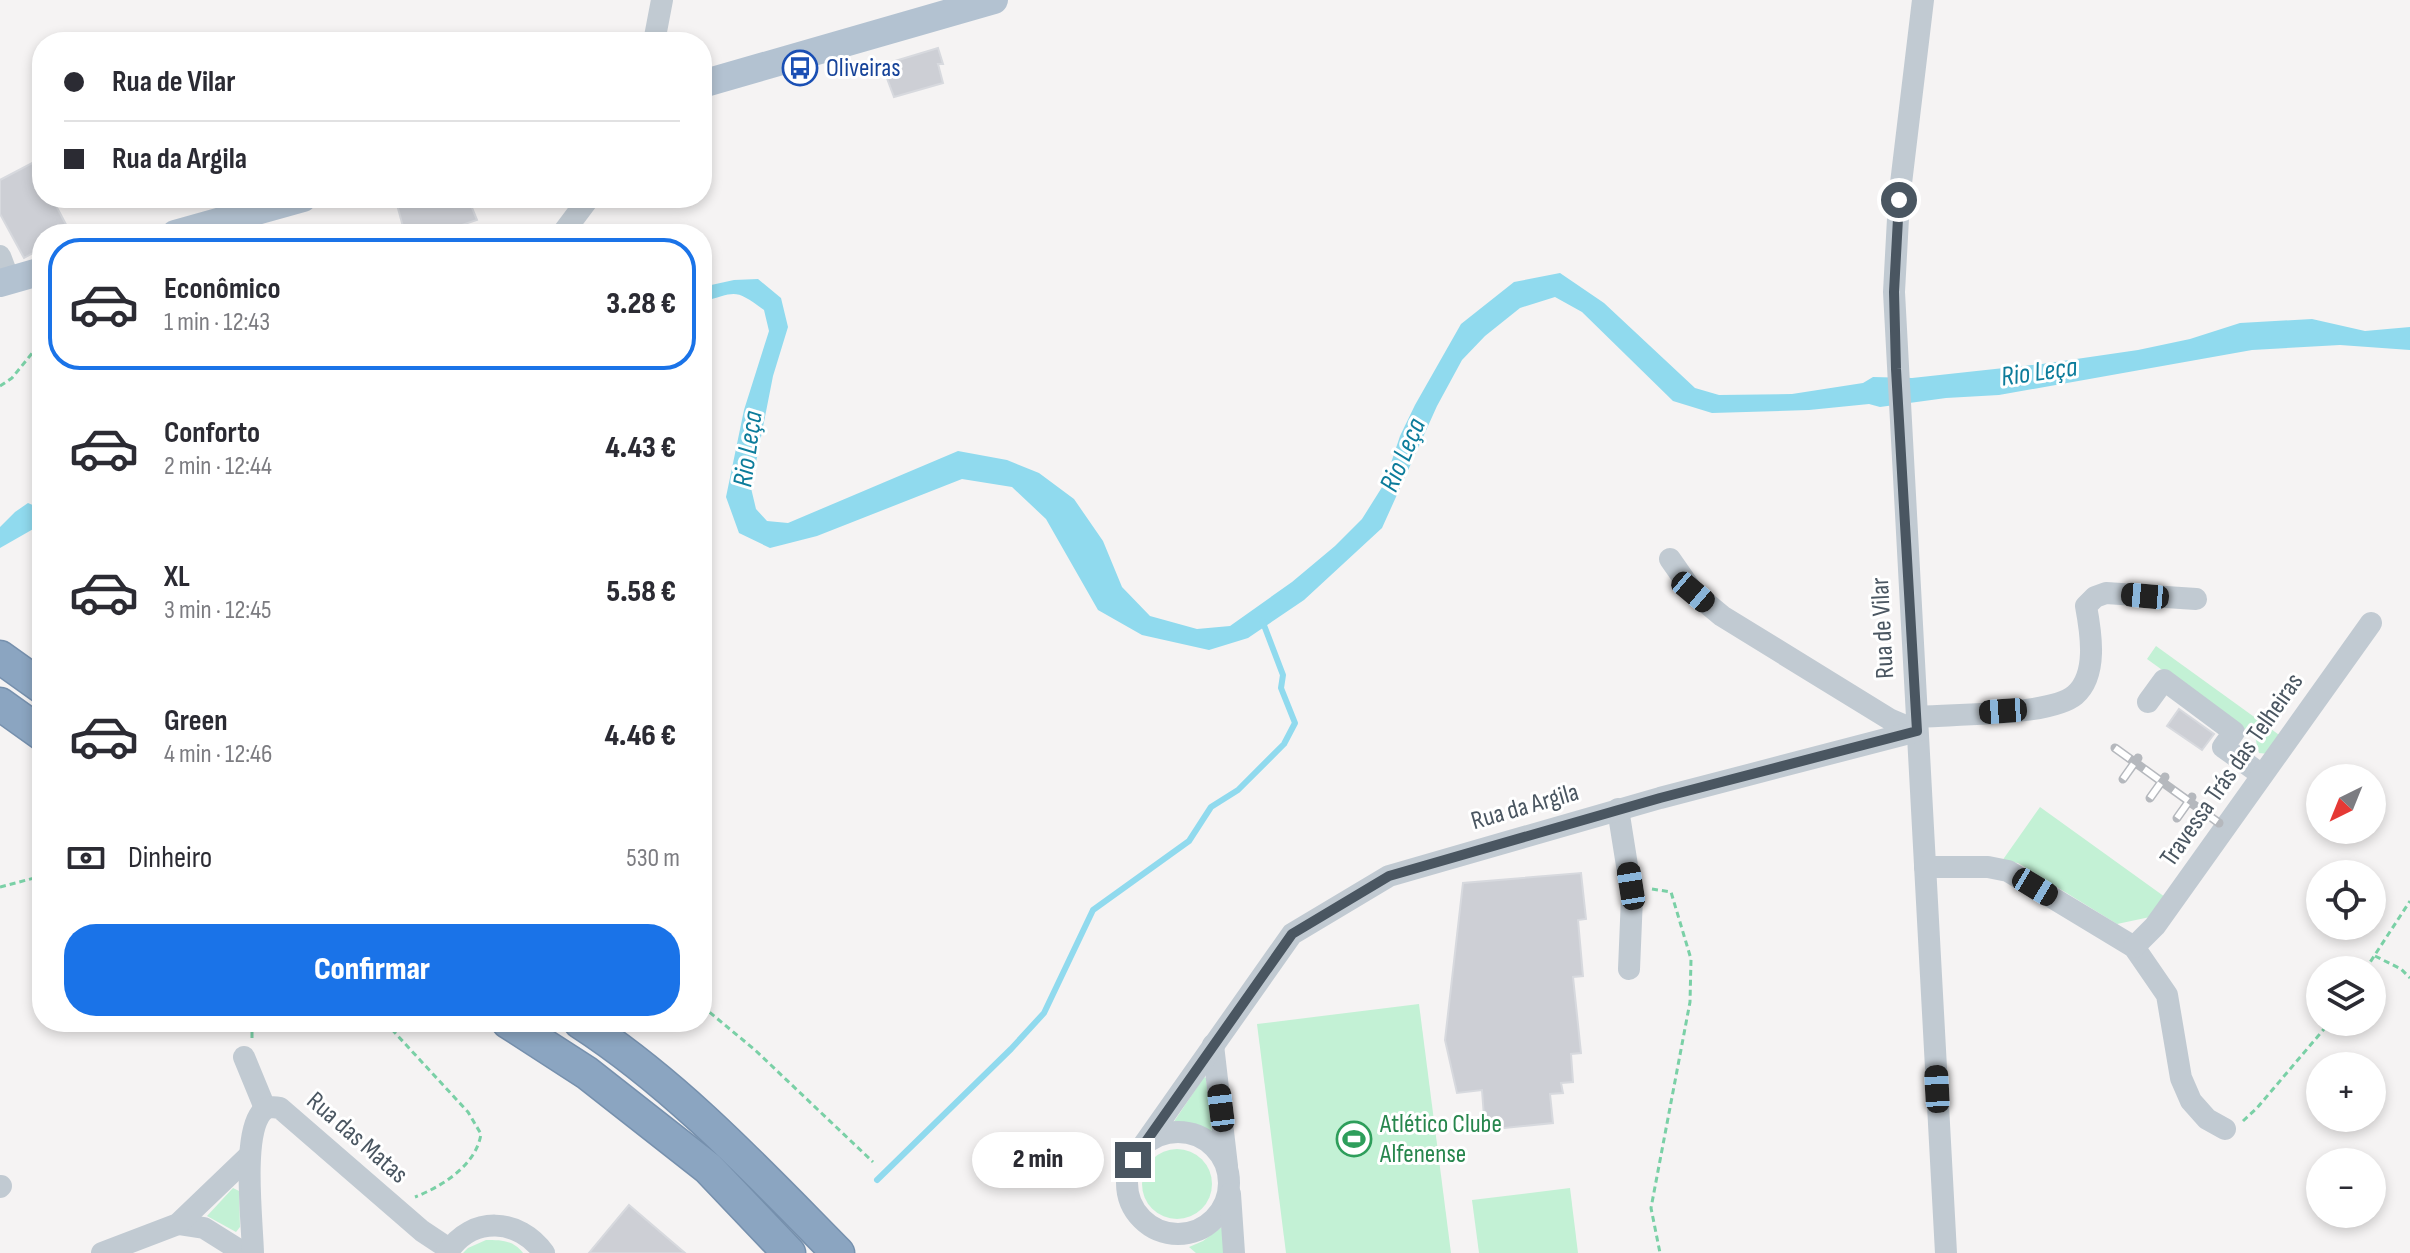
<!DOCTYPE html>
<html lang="pt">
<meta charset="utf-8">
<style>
body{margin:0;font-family:"Sofia Sans Condensed",sans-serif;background:#f2f2f3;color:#2b2b33;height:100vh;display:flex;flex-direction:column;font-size:30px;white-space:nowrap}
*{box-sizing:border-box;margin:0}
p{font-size:26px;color:#7c7c81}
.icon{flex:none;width:44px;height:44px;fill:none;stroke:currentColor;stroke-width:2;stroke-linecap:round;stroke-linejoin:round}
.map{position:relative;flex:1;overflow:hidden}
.panel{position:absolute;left:32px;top:224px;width:680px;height:808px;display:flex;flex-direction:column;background:#fff;border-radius:32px;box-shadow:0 4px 12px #0003}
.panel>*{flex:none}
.top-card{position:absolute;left:32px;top:32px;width:680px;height:176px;border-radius:32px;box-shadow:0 4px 12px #0003;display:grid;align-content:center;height:176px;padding:0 32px;background:#fff}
.needle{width:52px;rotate:223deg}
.fabs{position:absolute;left:2306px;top:764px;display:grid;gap:16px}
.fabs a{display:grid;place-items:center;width:80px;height:80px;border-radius:50%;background:#fff;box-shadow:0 4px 12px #0003;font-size:40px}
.end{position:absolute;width:36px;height:36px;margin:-18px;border:10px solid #4a5661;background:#fff;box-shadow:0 0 0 4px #fff}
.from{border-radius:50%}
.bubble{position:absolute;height:56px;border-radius:28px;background:#fff;box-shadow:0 4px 12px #0003;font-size:26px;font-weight:800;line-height:56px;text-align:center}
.car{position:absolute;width:24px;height:48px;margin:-24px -12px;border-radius:10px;box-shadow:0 0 6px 2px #0007;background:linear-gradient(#222 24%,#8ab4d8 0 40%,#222 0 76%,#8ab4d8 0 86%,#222 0)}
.top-card b{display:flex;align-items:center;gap:28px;height:76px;font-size:30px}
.top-card b+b{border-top:2px solid #e1e1e2}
.top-card i{width:20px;height:20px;background:#2b2b33}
ul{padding:14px 0 0;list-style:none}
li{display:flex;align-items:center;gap:24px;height:132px;margin:0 16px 12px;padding:0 16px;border:4px solid transparent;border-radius:32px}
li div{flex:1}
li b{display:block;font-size:30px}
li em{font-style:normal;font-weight:800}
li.selected{border-color:#1a73e8}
li>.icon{width:72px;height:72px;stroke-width:1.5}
.pay{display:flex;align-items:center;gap:20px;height:88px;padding:0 32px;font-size:30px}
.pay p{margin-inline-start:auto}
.cta{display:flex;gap:16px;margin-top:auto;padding:16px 32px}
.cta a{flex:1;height:92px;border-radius:32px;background:#1a73e8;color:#fff;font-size:32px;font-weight:800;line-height:92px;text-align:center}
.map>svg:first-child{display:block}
</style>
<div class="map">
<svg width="2410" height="1253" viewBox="0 0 2410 1253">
<rect width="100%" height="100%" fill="#f5f3f3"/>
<g fill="#c3f1d5">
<path d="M2156,646L2282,737L2269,754L2259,753L2255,737L2147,659Z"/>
<path d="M2040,807L2165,897L2150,917L2117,924L2018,863L2002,861Z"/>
<path d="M1419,1004L1451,1253H1286L1257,1024Z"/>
<path d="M1204,1077L1206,1078L1212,1133L1192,1125L1173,1123Z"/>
<circle cx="1177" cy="1184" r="35"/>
<path d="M233,1188L239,1191L240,1227L236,1232L207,1216Z"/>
<path d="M1570,1188L1578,1253H1479L1472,1200Z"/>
<path d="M1222,1227L1227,1253H1196L1189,1247L1203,1241Z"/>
<path d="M486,1240C501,1240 513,1240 523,1253H463L468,1248Z"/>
</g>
<g fill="#90daee">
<path d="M1560,273L1604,303L1695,388L1719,395L1792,394L1863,383L1873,377L1912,378L2042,364L2138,350L2190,339L2240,323L2312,319L2365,331L2410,327V350L2340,345L2252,350L1999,395L1946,398L1880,407L1869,404L1809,410L1712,413L1673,401L1582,312L1555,297L1520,308L1485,336L1462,360L1437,406L1382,528L1304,600L1248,638L1209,650L1142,635L1098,610L1046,519L1012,487L962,479L817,536L770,548L739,533L726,497L744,410L769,331L764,310C734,288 737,292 702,302V287L734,280L758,279L781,298L788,327L773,376L751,488L756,509L767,521L788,523L958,451L1007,460L1039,473L1074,499L1103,541L1122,587L1150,616L1197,629L1230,626L1292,582L1335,546L1362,519L1384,484L1400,436L1415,405L1461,324L1514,282Z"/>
<path d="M28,503L42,509V536L35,528L0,548V527L15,512Z"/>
</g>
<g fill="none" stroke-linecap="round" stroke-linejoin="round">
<path stroke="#90daee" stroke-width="6" d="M877,1180L1011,1049L1044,1013L1093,910L1189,841L1211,807L1238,790L1284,744L1295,723L1281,688L1283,675L1262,620"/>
</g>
<g fill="#cdcfd5" stroke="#d7d9de" stroke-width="2">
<path d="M938,48L943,64H938L943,83L894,97L882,65Z"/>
<path d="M32,163L42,181V198H52L71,234H42V248L24,258L0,214V180Z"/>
<path d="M407,198H468L477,220L435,234H405L396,201Z"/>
<path d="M2179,709L2214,734L2202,750L2167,726Z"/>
<path d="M1581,873L1586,919L1578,920L1583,976L1573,977L1581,1053L1571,1054L1573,1082L1561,1083L1563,1093L1550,1094L1553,1123L1485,1130L1482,1090L1457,1093L1445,1040L1463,883Z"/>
<path d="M629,1205L685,1253H589Z"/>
</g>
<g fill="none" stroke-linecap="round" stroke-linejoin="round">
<g stroke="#7690ad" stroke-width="35">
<g id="highway">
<path d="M0,657L42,687"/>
<path d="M0,704L42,734"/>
<path d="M508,1022L587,1073L708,1168L789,1253"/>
<path d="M580,1022C677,1085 757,1171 838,1253"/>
</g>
</g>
<g stroke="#7ad0a6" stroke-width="3" stroke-dasharray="6 4" stroke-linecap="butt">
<path d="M0,386L12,378L42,341"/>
<path d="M0,887L42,876"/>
<path d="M1652,889L1671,892L1691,959L1690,1002L1651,1208L1660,1253"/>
<path d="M2375,956L2401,969L2410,978"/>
<path d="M2365,970L2410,901"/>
<path d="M702,1006L755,1050L873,1162"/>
<path d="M252,1022V1038"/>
<path d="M385,1022L468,1112L481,1134C476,1165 443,1186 415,1197"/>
<path d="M2243,1121L2257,1108L2330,1022"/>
</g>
<g stroke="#c1cad2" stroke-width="22">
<path d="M1923,0L1899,200L1894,292L1946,1253"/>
<path d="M654,42L662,0"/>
<path d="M562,234L589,198"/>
<path d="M0,256L9,280"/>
<path d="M1670,559L1693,592L1722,616L1891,720L1917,731"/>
<path d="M2148,702L2164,680L2234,732L2223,747L2262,775"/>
<path d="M1917,717C1952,714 2050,716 2075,695C2098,675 2091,633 2086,606L2095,597L2106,593L2196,599"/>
<path d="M1618,809L1632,897L1629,969"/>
<path d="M1925,867H1988L2008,871L2134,947L2167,995L2181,1078L2191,1101L2207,1119L2225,1129"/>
<path d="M2134,947L2155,926L2371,623"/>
<path d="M1213,1045L1227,1166"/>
<path d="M244,1057L265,1108"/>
<circle cx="1178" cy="1183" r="51"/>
<path d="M1142,1147L1292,934L1389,876L1660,798L1917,731"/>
<path d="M0,1187L1,1186"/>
<path d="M1230,1194L1234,1253"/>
<path d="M178,1224L204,1228L244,1253"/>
<path d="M102,1253L178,1224L250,1155"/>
<path d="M253,1253C252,1220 243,1143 259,1116C264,1107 271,1106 280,1108L422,1231L449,1249"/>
<path d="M447,1253C472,1215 519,1218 544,1253"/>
</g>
<g stroke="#b3c2d1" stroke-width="28">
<path d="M702,84L994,0"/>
<path d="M175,234L303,198"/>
<path d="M0,283L42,271"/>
</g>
<use href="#highway" stroke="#8ba5c1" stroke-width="32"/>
<g stroke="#b5b8bd" stroke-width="9">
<g id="rail">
<path d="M2115,748L2219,823"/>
<path d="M2123,779L2138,758"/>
<path d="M2150,798L2165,777"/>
<path d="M2177,818L2192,797"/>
</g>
</g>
<use href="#rail" stroke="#fff" stroke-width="6" stroke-dasharray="18" stroke-linecap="butt"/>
</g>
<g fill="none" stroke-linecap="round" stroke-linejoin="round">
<path stroke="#4a5661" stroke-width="10" d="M1133,1160L1292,934L1389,876L1660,798L1917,731L1896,369L1894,292L1899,200"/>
</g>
<defs>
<g id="bus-ring" transform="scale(1.8)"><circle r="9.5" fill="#fff" stroke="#1a4fb4" stroke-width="1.5"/><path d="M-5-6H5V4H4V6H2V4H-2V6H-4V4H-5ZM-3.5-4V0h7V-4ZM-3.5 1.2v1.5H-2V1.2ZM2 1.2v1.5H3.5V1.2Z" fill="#1a4fb4"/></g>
<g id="stadium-ring" transform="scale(1.8)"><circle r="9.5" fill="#fff" stroke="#2e9e5b" stroke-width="1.5"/><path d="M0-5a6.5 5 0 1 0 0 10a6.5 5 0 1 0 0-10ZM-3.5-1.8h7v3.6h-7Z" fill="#2e9e5b"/></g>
</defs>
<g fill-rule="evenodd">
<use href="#bus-ring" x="800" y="68"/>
<use href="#stadium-ring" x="1354" y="1139"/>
</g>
<g text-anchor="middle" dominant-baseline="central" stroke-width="6" stroke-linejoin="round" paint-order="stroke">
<g font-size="26" fill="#164399" stroke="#fff" text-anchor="start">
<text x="826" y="68">Oliveiras</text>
</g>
<g font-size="26" fill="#4a5661" stroke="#fff">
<text transform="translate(1883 628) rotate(-93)">Rua de Vilar</text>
<text transform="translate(2232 770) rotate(-55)">Travessa Trás das Telheiras</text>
<text transform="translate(1525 807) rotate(-16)">Rua da Argila</text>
<text transform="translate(357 1138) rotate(41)">Rua das Matas</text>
</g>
<g font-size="26" fill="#27864d" stroke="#fff" text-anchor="start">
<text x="1380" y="1124">Atlético Clube<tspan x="1380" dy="30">Alfenense</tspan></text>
</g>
<g font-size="28" font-style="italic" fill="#0c7c9b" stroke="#fff">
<text transform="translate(2039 372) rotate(-8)">Rio Leça</text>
<text transform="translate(748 449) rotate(-82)">Rio Leça</text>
<text transform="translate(1403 455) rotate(-67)">Rio Leça</text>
</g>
</g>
</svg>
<div class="fabs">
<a><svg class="needle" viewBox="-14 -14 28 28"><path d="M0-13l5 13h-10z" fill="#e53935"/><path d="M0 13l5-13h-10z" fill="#7c7c81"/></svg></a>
<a><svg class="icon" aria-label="locate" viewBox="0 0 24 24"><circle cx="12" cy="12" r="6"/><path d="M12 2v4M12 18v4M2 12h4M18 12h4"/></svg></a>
<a><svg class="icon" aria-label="layers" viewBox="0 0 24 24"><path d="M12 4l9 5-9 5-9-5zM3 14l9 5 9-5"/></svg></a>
<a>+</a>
<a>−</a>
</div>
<i class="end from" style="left:1899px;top:200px"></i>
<i class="end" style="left:1133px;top:1160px"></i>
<div class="bubble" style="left:972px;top:1132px;width:132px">2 min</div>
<i class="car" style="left:1693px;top:592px;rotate:130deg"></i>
<i class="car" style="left:2145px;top:596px;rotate:275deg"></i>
<i class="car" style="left:2003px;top:711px;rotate:266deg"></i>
<i class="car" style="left:1631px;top:886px;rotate:351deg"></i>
<i class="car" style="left:2035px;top:887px;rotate:121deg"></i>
<i class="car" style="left:1937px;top:1089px;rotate:357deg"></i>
<i class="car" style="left:1221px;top:1108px;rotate:353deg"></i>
<div class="top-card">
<b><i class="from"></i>Rua de Vilar</b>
<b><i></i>Rua da Argila</b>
</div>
<section class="panel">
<ul>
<li class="selected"><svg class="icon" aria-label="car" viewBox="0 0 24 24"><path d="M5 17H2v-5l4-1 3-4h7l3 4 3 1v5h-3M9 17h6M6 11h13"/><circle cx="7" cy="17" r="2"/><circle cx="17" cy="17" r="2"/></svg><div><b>Econômico</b><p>1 min · 12:43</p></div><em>3.28 €</em></li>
<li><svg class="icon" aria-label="car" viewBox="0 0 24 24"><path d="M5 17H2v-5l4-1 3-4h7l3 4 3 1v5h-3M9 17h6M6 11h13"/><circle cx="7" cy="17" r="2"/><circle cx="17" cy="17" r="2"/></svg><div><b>Conforto</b><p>2 min · 12:44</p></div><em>4.43 €</em></li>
<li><svg class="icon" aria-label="car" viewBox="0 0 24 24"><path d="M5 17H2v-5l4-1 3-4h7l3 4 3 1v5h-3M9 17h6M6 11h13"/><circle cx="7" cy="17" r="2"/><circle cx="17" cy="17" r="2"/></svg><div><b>XL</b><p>3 min · 12:45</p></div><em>5.58 €</em></li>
<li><svg class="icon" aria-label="car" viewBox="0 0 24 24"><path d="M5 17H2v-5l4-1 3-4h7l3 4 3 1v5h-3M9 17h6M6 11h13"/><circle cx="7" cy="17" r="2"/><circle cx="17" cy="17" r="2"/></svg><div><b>Green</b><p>4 min · 12:46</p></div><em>4.46 €</em></li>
</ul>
<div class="pay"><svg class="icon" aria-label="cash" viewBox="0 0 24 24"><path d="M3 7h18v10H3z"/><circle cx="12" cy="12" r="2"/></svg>Dinheiro<p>530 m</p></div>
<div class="cta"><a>Confirmar</a></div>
</section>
</div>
